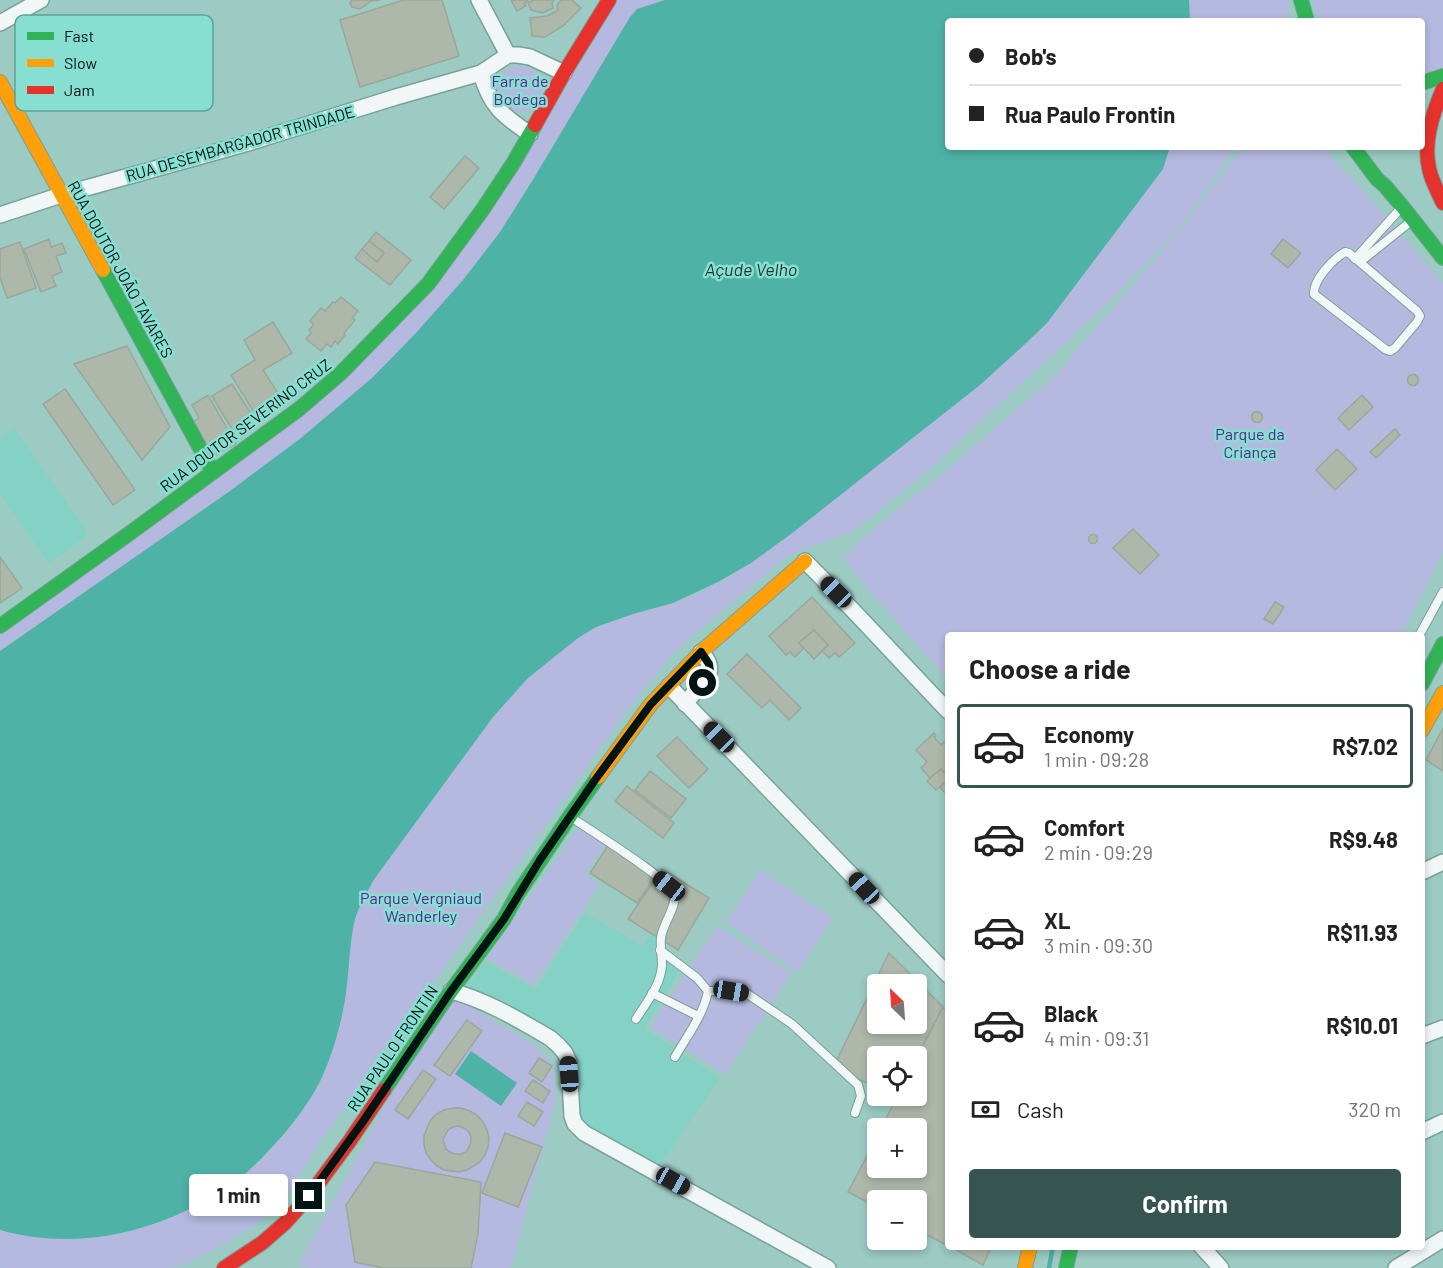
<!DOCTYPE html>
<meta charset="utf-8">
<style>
body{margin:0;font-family:Barlow,sans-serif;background:#f6f6f6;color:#222;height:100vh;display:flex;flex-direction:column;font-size:22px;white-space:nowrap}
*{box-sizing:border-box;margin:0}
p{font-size:20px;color:#767676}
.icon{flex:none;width:33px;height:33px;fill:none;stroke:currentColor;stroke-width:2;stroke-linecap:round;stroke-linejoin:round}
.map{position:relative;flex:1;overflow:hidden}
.panel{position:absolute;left:945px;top:632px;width:480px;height:618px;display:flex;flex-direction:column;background:#fff;border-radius:6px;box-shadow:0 3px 9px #0003}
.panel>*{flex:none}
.banner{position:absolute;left:945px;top:18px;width:480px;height:132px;border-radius:6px;box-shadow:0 3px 9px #0003;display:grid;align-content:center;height:132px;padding:0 24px;background:#fff}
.needle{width:39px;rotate:335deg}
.buttons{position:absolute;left:867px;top:974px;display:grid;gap:12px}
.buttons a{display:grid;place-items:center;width:60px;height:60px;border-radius:6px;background:#fff;box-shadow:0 3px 9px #0003;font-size:30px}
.end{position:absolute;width:27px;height:27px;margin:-14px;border:8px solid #001512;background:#fff;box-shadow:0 0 0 3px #fff}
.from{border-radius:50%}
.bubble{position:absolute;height:42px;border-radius:6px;background:#fff;box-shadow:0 3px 9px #0003;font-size:20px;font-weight:700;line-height:42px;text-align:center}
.car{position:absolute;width:18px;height:36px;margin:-18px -9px;border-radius:8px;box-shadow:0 0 4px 2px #0007;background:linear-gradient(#222 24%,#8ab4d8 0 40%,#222 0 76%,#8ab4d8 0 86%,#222 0)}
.banner b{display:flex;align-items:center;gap:21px;height:57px;font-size:22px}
.banner b+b{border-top:2px solid #e0e0e0}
.banner i{width:15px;height:15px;background:#222}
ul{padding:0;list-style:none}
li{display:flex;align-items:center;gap:18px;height:84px;margin:0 12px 9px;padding:0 12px;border:3px solid transparent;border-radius:6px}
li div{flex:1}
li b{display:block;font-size:22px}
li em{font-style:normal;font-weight:700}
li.active{border-color:#365550}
li>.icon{width:54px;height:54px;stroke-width:1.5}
h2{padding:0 24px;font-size:27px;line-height:72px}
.pay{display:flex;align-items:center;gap:15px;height:66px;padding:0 24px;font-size:22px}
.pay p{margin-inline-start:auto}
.cta{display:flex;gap:12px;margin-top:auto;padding:12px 24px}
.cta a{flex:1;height:69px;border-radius:6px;background:#365550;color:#fff;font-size:24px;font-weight:700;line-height:69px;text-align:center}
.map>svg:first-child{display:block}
</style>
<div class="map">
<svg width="1443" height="1268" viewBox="0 0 1443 1268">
<rect width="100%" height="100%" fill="#9bcbc3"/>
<g fill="#84d2c6">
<path d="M14,428L89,534L49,563L0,494V438Z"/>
<path d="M585,913L643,946L651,933L659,938L652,952L682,968L644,1028L720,1078L658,1168L574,1121L565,1051L466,989L485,962L536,989Z"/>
</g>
<g fill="#b5b9e0">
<path d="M617,0H665L637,9L500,232L463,280L416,333L372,378L301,438L230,491L0,651V634L232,466L441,272Z"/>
<path d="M1189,0H1289L1287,21H1190Z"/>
<path d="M1313,0H1443V68L1422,75V21H1319L1316,13Z"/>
<circle cx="520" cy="89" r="23"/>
<path d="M1170,147H1235L1184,222L1110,301L930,469L855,530L790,555L782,561L691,637L672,655L631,705L318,1145L292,1187L277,1208L263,1219L214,1250L184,1265L165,1268H4L0,1267V1230C81,1253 171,1230 237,1180C254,1167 269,1151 283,1135C298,1117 313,1097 323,1075C333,1052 341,1025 345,1000C349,975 349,948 354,923C358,907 367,892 375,878L493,717L528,678L578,638L596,627L633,614L673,603L699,593L730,576L980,385L1023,346L1047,323L1163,169Z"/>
<path d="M1241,147H1322L1366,194L1443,283V551L1401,634H948V680L857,576L843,558L866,535L942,474L1053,378L1186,223Z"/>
<path d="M584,820L610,839L585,874L599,884L534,985L487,958Z"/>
<path d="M760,870L833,918L797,972L726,922Z"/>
<path d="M717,926L792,973L725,1074L650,1027Z"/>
<path d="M455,998L534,1045L552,1063L556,1099L511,1268H314L298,1266L395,1088Z"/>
</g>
<g fill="#4eb2a6">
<path d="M665,0H1189L1190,21H948V147H1170L1163,169L1047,323L1023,346L980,385L791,534L751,563L718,582L673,603L633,614L596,627L578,638L528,678L493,717L375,878C367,892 358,907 354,923C349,948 349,975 345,1000C341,1024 333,1052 323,1075C313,1097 298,1117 283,1135C269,1151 254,1167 237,1180C170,1230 81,1253 0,1230V651L230,491L301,438L372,378L416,333L463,280L500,232L534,178L630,17L637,9Z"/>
<path d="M471,1051L517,1083L501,1106L455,1074Z"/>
</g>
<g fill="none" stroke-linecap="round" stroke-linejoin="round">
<path stroke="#4eb2a6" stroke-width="4.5" d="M1049,1268L1053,1246"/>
</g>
<g fill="#adb8ab" stroke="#9aa79a" stroke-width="1.5" fill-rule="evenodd">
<path d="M352,0H380L371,1L360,9L352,7L350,3Z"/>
<path d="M404,0H442L459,56L360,87L340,20Z"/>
<path d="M511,0H527L528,1L524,3L526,6L517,11Z"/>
<path d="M533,0H554L552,3L553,8L543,13L531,10L528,3Z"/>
<path d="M561,0H572L581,8L563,26L545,37L532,36L530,18L547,16L558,10L557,5Z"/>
<path d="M465,156L479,168L444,209L430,197Z"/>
<path d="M376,232L411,260L390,285L355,258L362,249L377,262L384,253L369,241Z"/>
<path d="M49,239L51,247L62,243L66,253L56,256L62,272L52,276L56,286L41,292L24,249Z"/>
<path d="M1283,239L1301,253L1288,268L1271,254Z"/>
<path d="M369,241L384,253L377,262L362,249Z"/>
<path d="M20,242L36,288L7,298L0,277V249Z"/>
<path d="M341,297L358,311L352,318L355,320L344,333L345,335L338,344L335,341L331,347L327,344L321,351L306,339L311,333L309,330L314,324L310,321L321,308L325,311L333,302L335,303Z"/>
<path d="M273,322L292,353L263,370L283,401L257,417L231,375L255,360L244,340Z"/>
<path d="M127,346L170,427L142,460L74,364Z"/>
<circle cx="1413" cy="380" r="5.5"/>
<path d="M232,384L254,418L233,431L212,396Z"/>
<path d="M65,389L135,490L113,505L43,404Z"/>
<path d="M208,395L236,444L212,457L192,423L199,418L192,405Z"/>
<path d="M1362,395L1373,407L1349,430L1338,418Z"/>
<circle cx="1257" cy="417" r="5.5"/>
<path d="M1395,429L1400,435L1376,458L1370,452Z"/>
<path d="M1337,449L1357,469L1335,490L1316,470Z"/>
<path d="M1133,529L1159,555L1140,574L1113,548Z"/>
<circle cx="1093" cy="539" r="4.5"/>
<path d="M0,557L22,588L0,603Z"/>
<path d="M812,597L855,643L839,657L835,653L829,658L822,651L828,645L814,630L799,643L804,648L795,657L790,652L786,655L769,636Z"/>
<path d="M1275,602L1284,607L1273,624L1264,619Z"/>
<path d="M814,630L828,645L814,659L799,643Z"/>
<path d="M747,654L801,708L789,720L770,700L762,708L727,674Z"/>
<path d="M1443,728V771L1426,760Z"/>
<path d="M934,733L936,736L934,737L941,745L944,742L948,747V777L941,769L930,778L921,768L927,762L916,750Z"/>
<path d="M677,737L708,769L689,788L657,756Z"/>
<path d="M941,769L948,777V780L936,790L927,781Z"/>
<path d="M650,771L686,799L671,818L635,790Z"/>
<path d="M948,780V796L940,787Z"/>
<path d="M627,786L674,823L663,838L615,801Z"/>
<path d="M609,844L656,876L637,903L590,873Z"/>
<path d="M662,869L709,898L678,950L628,919Z"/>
<path d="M889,953L943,1007L916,1059V1056H878V1089L834,1066ZM878,984H916V1023H878Z"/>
<path d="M943,1007L948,1012V1246L916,1229V1200H878V1208L848,1192L878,1135V1167H916V1128H881L898,1095H916V1059Z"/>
<path d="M467,1020L482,1031L450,1076L434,1065Z"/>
<path d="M539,1058L552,1066L542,1082L529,1073Z"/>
<path d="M423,1070L436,1079L408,1119L395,1110Z"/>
<path d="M533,1080L550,1091L543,1103L525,1091Z"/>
<path d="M527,1102L543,1112L534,1126L518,1116Z"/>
<path d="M453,1108H461L470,1111L477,1115L483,1122L487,1130L489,1138L488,1147L485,1155L480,1162L467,1170L459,1172L444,1170L437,1166L431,1160L426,1153L424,1145V1136L430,1121L436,1114L444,1110ZM458,1126L464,1128L468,1131L471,1136V1142L469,1147L466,1152L461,1154H455L450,1152L446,1149L443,1139L448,1130L453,1127Z"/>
<path d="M505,1133L542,1147L518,1207L482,1193Z"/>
<path d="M375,1162L481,1182L478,1234L471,1268H383L355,1262L346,1205Z"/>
<path d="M949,1246H992L983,1265Z"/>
</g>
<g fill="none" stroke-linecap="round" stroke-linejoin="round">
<g stroke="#79a09a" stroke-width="10">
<g id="lane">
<path d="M1345,252L1349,253L1417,311L1420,316L1417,322L1395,348L1390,351L1385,349L1314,294C1313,280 1333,259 1345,252Z"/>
<path d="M1355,259L1400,209"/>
<path d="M1360,262L1410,222"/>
<path d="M1420,634L1443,592"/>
<path d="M571,817C589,830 669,878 674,894C678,905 662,925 661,938C660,947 662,956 662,965C661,985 646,1003 636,1019"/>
<path d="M660,950L697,978L708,991C704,1014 687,1036 675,1057"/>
<path d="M708,991H731L746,993L792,1024L858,1085L861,1096L855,1113"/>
<path d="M652,993L698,1016"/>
</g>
</g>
<g stroke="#79a09a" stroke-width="18">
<g id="street">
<path d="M479,0L508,55"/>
<path d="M0,23L41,0"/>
<path d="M481,73C490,106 503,116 530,134"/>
<path d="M0,215L61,195L248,143L396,97L481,73L508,55H518L530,57L564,73"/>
<path d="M805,561C854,610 900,661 948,711"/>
<path d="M669,686L948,975"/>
<path d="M685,704L708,676C712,667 708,659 701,652"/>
<path d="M1422,872L1443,862"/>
<path d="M451,991C486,1000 519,1020 550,1038L558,1045L565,1053L569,1062L572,1116L575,1124L584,1133L828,1268"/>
<path d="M1422,1036L1443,1028"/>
<path d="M1422,1132L1443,1122"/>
<path d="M1201,1246L1221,1268"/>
<path d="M1396,1268L1443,1239"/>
</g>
</g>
<g stroke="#79a09a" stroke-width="16">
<g id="fast">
<path d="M1301,0L1307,21"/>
<path d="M1422,83L1443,76"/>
<path d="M1353,147L1377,179L1385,186L1402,206L1443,258"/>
<path d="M103,270L213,472"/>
<path d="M0,626L130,533L299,409L341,373L428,284L483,209L514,162L535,125"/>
<path d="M1422,684L1443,644"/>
<path d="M384,1090L451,991L504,919L517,895L570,816L598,777"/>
<path d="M1066,1268L1071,1246"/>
</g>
</g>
<g stroke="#79a09a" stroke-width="16">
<g id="slow">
<path d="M0,82L103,270"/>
<path d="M1422,730L1443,693"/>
<path d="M598,777L651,704L701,652L805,561"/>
<path d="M1025,1268L1030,1246"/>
</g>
</g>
<g stroke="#79a09a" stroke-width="16">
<g id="jam">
<path d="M1443,89C1433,112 1423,142 1429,168C1431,180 1438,192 1443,203"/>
<path d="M535,125L564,73L609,0"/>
<path d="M224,1268L262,1243L285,1223L309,1196L349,1142L384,1090"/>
</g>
</g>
<use href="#lane" stroke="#f0f7f6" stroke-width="8"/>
<use href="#street" stroke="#f0f7f6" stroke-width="15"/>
<use href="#fast" stroke="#30b455" stroke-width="14"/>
<use href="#slow" stroke="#ff9f0a" stroke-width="14"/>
<use href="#jam" stroke="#e5322d" stroke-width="14"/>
</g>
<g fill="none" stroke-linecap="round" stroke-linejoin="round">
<path stroke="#001512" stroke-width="8" d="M309,1196L362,1123L451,991L504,919L540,860L595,780L651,704L701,652L709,664L710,672L703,683"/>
</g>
<g text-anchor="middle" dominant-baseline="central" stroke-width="5" stroke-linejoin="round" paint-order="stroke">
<g font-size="16" fill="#5a248d" stroke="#87dfd1">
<text x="520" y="80">Farra de<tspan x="520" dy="18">Bodega</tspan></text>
<text x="1250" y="433">Parque da<tspan x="1250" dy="18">Criança</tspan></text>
<text x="421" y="897">Parque Vergniaud<tspan x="421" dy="18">Wanderley</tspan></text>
</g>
<g font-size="16" fill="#001512" stroke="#87dfd1">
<text transform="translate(240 143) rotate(-16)">RUA DESEMBARGADOR TRINDADE</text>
<text transform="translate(121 269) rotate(61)">RUA DOUTOR JOÃO TAVARES</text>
<text transform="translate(245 425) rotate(-37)">RUA DOUTOR SEVERINO CRUZ</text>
<text transform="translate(392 1048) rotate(-56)">RUA PAULO FRONTIN</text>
</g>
<g font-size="18" font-style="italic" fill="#1b3531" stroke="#87dfd1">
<text x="751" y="269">Açude Velho</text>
</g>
</g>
<rect x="15" y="15" width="198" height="96" rx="9" fill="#87dfd1" stroke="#5ea298" stroke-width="1.5"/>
<rect x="27" y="32" width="27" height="8" fill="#30b455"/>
<rect x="27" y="59" width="27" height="8" fill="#ff9f0a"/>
<rect x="27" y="86" width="27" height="8" fill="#e5322d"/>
<g font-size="16" fill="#001512">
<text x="64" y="42">Fast</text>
<text x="64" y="69">Slow</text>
<text x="64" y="96">Jam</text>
</g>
</svg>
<div class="buttons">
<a><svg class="needle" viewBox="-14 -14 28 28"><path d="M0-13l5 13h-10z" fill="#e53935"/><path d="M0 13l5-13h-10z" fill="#767676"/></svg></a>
<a><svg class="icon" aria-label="locate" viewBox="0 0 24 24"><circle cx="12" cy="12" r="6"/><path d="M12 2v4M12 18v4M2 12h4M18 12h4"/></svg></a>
<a>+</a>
<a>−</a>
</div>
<i class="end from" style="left:703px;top:683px"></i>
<i class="end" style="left:309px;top:1196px"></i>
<div class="bubble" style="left:189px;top:1174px;width:99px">1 min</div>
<i class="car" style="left:836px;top:592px;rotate:315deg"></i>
<i class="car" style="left:719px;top:737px;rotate:315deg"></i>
<i class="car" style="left:669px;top:886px;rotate:308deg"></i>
<i class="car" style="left:864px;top:888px;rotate:317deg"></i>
<i class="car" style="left:731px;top:991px;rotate:99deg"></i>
<i class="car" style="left:569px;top:1074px;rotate:356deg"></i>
<i class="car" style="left:673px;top:1181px;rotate:119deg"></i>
<div class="banner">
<b><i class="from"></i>Bob's</b>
<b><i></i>Rua Paulo Frontin</b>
</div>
<section class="panel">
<h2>Choose a ride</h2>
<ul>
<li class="active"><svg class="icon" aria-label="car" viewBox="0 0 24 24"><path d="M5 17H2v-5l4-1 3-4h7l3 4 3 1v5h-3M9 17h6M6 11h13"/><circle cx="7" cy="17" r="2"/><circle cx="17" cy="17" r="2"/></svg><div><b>Economy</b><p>1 min · 09:28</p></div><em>R$7.02</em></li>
<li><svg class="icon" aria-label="car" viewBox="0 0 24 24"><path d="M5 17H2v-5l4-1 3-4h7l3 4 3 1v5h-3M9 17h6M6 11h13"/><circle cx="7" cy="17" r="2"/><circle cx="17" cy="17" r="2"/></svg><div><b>Comfort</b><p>2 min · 09:29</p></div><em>R$9.48</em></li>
<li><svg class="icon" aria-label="car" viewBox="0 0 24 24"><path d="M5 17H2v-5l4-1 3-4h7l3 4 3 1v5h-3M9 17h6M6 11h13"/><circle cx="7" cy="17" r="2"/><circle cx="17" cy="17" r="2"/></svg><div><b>XL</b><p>3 min · 09:30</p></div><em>R$11.93</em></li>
<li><svg class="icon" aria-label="car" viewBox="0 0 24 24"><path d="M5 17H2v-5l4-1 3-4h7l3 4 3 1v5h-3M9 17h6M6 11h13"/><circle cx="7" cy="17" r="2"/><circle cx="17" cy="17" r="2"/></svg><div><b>Black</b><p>4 min · 09:31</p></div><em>R$10.01</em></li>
</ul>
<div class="pay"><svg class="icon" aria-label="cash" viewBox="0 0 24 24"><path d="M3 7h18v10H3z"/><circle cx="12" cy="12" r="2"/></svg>Cash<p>320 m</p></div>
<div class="cta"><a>Confirm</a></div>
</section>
</div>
